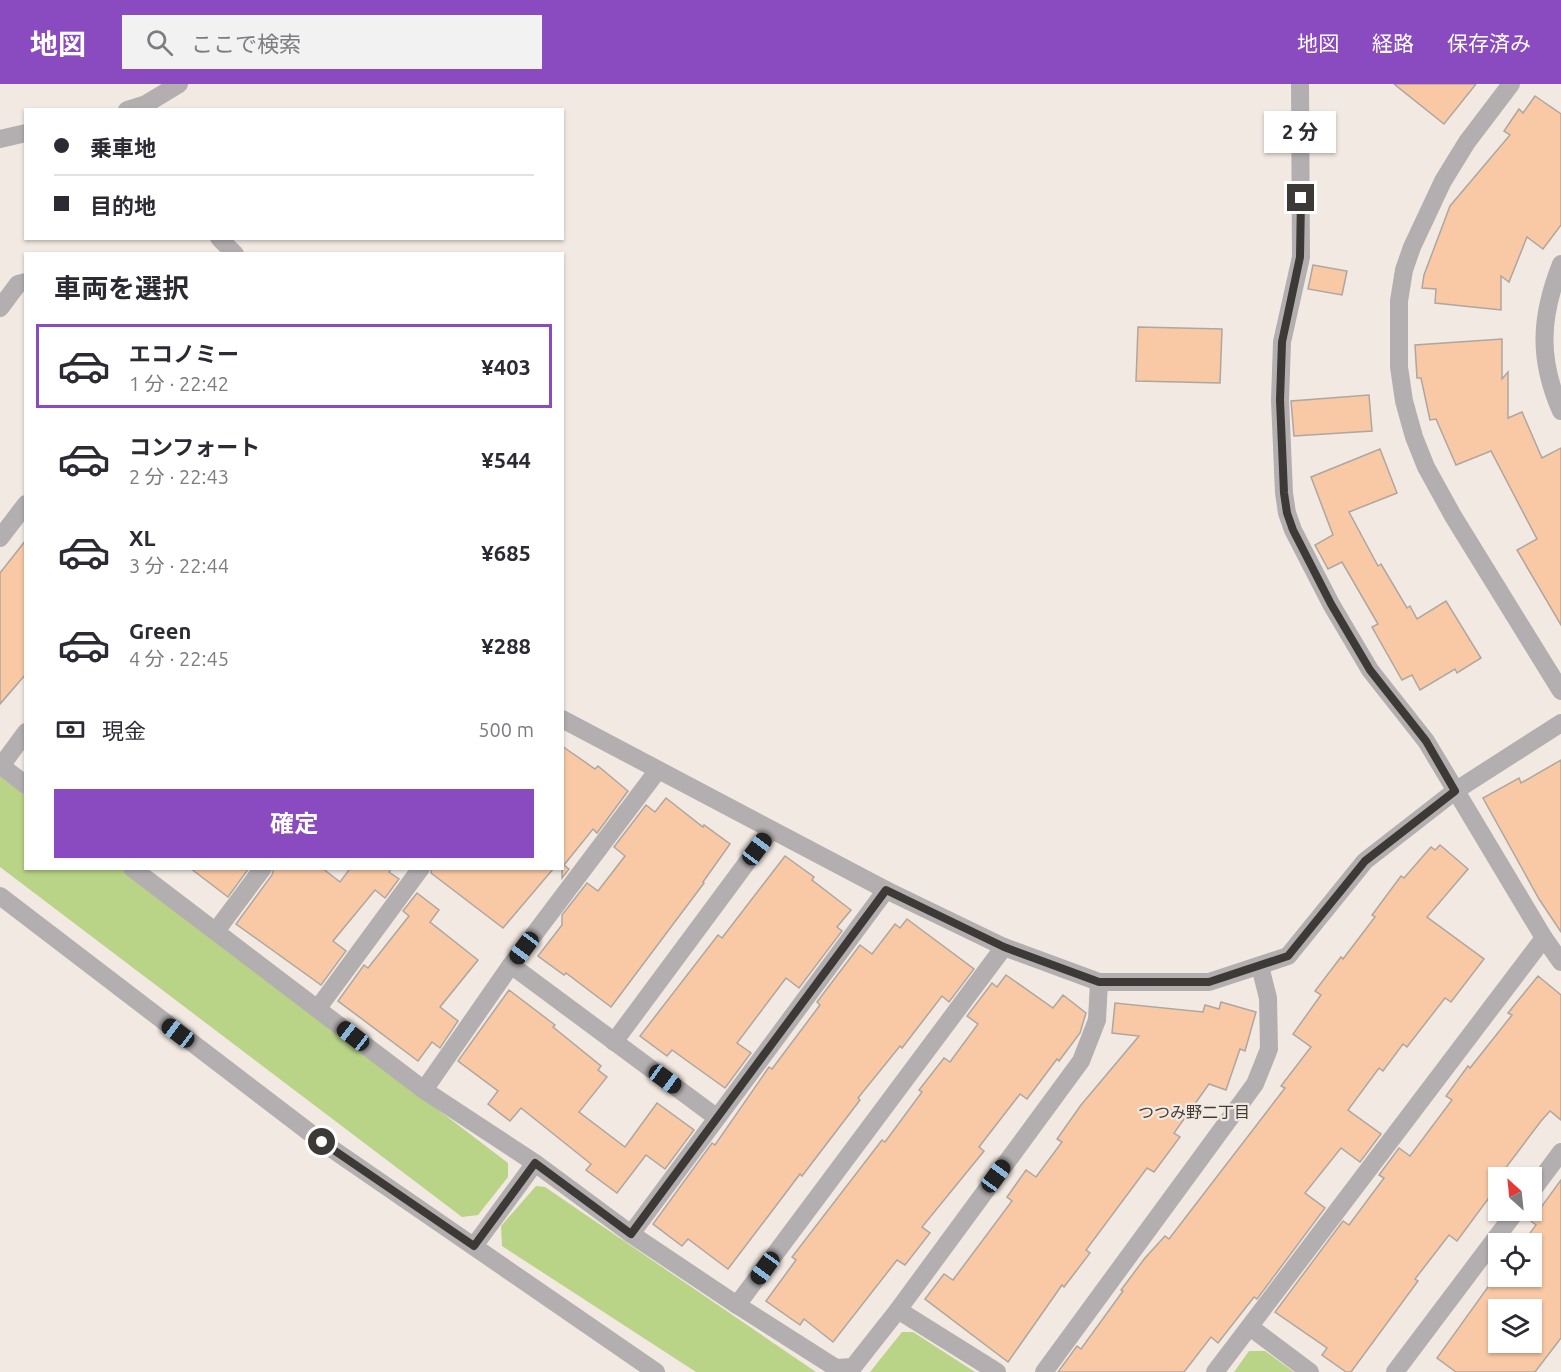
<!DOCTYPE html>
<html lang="ja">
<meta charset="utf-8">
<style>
body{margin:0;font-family:Ubuntu,"Noto Sans JP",sans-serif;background:#f2f2f3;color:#2b2b33;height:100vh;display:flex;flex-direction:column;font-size:22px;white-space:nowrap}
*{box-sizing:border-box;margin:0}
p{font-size:20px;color:#7c7c81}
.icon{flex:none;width:33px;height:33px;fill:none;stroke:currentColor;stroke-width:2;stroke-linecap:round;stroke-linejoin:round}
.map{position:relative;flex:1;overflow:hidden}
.panel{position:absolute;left:24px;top:168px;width:540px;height:618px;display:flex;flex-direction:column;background:#fff;border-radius:0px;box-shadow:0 2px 4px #0004}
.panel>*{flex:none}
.banner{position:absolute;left:24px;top:24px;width:540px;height:132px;border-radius:0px;box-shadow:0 2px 4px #0004;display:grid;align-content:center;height:132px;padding:0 30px;background:#fff}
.needle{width:39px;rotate:333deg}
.controls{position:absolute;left:1488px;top:1083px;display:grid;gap:12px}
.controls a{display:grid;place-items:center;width:54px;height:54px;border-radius:0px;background:#fff;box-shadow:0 2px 4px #0004;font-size:30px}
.end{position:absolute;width:27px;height:27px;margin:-14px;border:8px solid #3d3937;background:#fff;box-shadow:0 0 0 3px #fff}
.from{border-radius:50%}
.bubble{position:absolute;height:42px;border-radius:0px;background:#fff;box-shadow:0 2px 4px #0004;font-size:20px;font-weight:700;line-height:42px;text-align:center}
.car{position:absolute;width:18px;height:36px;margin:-18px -9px;border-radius:8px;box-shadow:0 0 4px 2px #0007;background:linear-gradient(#222 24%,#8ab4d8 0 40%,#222 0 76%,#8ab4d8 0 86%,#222 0)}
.banner b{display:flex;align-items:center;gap:21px;height:57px;font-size:22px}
.banner b+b{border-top:2px solid #e1e1e2}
.banner i{width:15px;height:15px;background:#2b2b33}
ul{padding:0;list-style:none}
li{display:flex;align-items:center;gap:18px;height:84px;margin:0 12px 9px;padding:0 18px;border:3px solid transparent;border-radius:0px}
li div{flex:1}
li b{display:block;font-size:22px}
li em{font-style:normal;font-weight:700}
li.current{border-color:#8a4bc1}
li>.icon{width:54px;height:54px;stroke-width:1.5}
h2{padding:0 30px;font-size:27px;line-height:72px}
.pay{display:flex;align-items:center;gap:15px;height:66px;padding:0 30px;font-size:22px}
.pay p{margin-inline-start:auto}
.button{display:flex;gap:12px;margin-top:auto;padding:12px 30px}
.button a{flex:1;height:69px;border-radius:0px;background:#8a4bc1;color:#fff;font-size:24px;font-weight:700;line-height:69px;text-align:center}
header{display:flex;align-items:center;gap:36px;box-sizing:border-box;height:84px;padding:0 30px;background:#8a4bc1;color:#fff}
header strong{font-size:28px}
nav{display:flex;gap:33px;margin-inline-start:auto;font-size:21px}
.search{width:420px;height:54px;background:#f2f2f3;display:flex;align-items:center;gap:15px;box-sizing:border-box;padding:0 21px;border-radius:0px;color:#7c7c81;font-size:22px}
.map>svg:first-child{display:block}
</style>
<header>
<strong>地図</strong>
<div class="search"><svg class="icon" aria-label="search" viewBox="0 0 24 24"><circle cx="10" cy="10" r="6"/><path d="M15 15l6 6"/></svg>ここで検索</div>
<nav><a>地図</a><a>経路</a><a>保存済み</a></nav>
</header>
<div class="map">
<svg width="1561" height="1288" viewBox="0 0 1561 1288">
<rect width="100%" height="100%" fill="#f2e9e2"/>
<g fill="#b9d387">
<path d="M0,692L25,711L26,784L122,785L508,1079V1093L478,1131L462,1133L0,783Z"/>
<path d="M536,1102L545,1103L816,1288H696L502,1162L501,1142Z"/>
<path d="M902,1248H913L975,1288H870Z"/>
<path d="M1249,1267H1265L1294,1288H1234Z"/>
</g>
<g fill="#f9c9a5" stroke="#aea6a0" stroke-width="1.5" fill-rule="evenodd">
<path d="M1394,0H1476L1444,40Z"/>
<path d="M1535,12L1561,30V141L1543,165L1527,153L1509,198L1501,192V226L1435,219L1436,205L1422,204L1424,191L1450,122L1510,51L1504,47L1519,25L1523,29Z"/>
<path d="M1313,181L1347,187L1342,211L1308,205Z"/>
<path d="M1138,243L1222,245L1220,299L1136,297Z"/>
<path d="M1502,255V295L1508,288V334L1522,328L1542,374L1561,364V541L1517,466L1537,455L1491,367L1456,381L1436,335L1430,336L1421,294H1417L1415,261Z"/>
<path d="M1369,311L1372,347L1294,352L1291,317Z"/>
<path d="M1380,365L1397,409L1349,428L1378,482L1381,480L1407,524L1410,522L1417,535L1446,517L1481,574L1457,589L1455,585L1420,606L1412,591L1402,596L1372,543L1378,540L1342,478L1328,485L1315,461L1333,451L1311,393Z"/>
<path d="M26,456V590L0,620V489Z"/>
<path d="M562,662L595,685L598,682L628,707L597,749L593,745L564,781L569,785L562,794Z"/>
<path d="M1561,676V848L1539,815L1483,714L1519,694L1521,699Z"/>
<path d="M666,714L703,743L704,741L730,760L703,798L704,799L611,923L566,889L564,891L538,872L562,841V831L587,799L598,807L625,772L614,763L646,721L655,728Z"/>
<path d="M1440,761L1468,785L1427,833L1484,875L1451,918L1445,914L1407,963L1403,960L1383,987L1379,984L1348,1026L1381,1050L1360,1078L1341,1064L1305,1109L1325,1124L1257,1215L1254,1213L1218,1259L1211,1253L1184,1288H1058L1077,1262L1081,1265L1123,1207L1121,1206L1145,1174L1165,1152L1169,1155L1285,1004L1281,1002L1311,963L1293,950L1321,911L1315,907L1341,873L1343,875L1375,833L1372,831L1401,792L1404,794L1431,763L1435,766Z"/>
<path d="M785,772L814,793L812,796L851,826L837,843L842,847L799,904L786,894L737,959L751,969L725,1004L672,966L667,972L640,952L718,851L722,854Z"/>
<path d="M190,784H249L228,813Z"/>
<path d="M274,784H322L340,798L349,786L347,784H392L389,788L399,795L385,814L375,806L333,857L346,867L321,901L236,840L272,791Z"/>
<path d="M432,784H554L503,844L431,789Z"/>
<path d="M417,809L439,826L430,838L478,876L440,923L458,937L440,964L432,958L418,977L338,917L364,881L368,884L409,832L403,827Z"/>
<path d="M907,835L974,885L949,918L942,912L902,964L900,962L858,1014L860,1016L802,1092L800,1090L728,1185L688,1155L682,1162L653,1140L712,1059L715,1061L769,983L772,985L820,921L817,918L860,861L872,870L895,840L900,844Z"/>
<path d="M1006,891L1053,924L1063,911L1086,929L1080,949L1059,977L1057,975L1027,1015L1020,1010L979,1063L984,1067L922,1143L930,1149L905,1181L897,1176L833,1258L804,1235L800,1241L766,1217L796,1176L792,1173L882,1056L885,1058L922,1008L919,1006L944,974L950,978L978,940L967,932L992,899L997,903Z"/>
<path d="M1538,892L1561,911V1036L1550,1027L1541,1037L1498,1094L1491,1105L1494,1107L1457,1157L1449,1151L1415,1195L1418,1197L1351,1288H1346L1322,1271L1327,1264L1275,1228L1343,1137L1349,1141L1384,1094L1379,1091L1399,1064L1410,1072L1452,1016L1446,1012L1468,982L1470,984L1512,931L1508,929Z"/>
<path d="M509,906L555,941L553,943L601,982L598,986L607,993L579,1028L625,1063L657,1019L694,1046L665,1085L646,1071L617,1109L586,1086L591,1080L521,1024L510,1037L488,1020L498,1007L458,977Z"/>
<path d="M1221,918L1256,928L1245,967L1240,965L1226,1006L1209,1000L1174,1049L1180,1053L1154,1088L1147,1084L1086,1166L1090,1169L1064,1203L1062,1201L1008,1278L925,1215L944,1190L953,1196L1012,1117L1007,1113L1026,1086L1036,1093L1062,1058L1057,1055L1081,1021L1139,952L1112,949L1115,919L1203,928L1205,921L1219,925Z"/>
<path d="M1561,1096V1254L1535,1288H1456L1437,1274L1498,1189V1192H1532V1160H1522L1536,1141L1531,1137ZM1498,1226H1532V1258H1498Z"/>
</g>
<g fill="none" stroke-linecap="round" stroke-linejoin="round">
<g stroke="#b3aeaf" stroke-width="18">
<path d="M1300,0L1301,173L1282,258L1280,316L1284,409L1287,429L1293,446L1331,520L1370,586L1426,657L1544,854L1561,878"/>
<path d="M1511,0L1467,58L1443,97L1412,163L1404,186L1399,217V283L1404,317L1414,353L1426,383L1453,432L1561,607"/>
<path d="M127,26L146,20L179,0"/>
<path d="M0,55L26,49"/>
<path d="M219,154L235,170"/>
<path d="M1561,180C1540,233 1538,275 1561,327"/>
<path d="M0,224L18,200L26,198"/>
<path d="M0,454L26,420"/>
<path d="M562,635L886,806L1004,863L1099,898H1209L1288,872L1365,777L1455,707L1561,639"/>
<path d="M0,681L26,701"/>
<path d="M1,682L26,648"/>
<path d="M132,784L424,1006L535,1079L631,1150L737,1221L836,1284L853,1283L898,1226L997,1288"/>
<path d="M0,812L322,1058L656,1288"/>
<path d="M216,847L263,784"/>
<path d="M511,881L716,1033"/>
<path d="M318,924L421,784"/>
<path d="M614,958L771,746"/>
<path d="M424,1006L511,881L658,686"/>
<path d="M1532,1107L1561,1068"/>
<path d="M631,1150L886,806"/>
<path d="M474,1162L535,1079"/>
<path d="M737,1221L1004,863"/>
<path d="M898,1226L1081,977L1097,936L1099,898"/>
<path d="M1250,1243L1310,1288"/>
<path d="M1044,1288L1255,1000L1269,965L1268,914L1260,882"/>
<path d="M1215,1288L1544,854"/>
<path d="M1395,1288L1517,1126"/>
</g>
</g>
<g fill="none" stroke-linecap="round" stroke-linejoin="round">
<path stroke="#3d3937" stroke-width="8" d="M322,1058L474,1162L535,1079L631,1150L886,806L1004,863L1099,898H1209L1288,872L1365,777L1455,707L1426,657L1370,586L1331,520L1293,446L1287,429L1284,409L1280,316L1282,258L1300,173L1301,114"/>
</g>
<g text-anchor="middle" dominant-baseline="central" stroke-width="4.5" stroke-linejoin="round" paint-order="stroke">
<g font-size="16" fill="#423b36" stroke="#f2e9e2">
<text x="1194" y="1028">つつみ野二丁目</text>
</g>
</g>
</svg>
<div class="controls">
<a><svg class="needle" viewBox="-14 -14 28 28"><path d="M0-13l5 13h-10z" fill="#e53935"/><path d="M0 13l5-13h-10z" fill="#7c7c81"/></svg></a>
<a><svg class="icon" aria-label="locate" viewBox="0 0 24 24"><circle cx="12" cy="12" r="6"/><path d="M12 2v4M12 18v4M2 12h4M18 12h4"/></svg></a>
<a><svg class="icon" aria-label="layers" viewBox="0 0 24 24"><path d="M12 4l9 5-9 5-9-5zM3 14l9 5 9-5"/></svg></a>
</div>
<i class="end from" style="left:322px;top:1058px"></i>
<i class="end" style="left:1301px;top:114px"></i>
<div class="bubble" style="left:1264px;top:27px;width:72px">2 分</div>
<i class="car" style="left:757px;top:765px;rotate:37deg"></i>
<i class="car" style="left:524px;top:864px;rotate:217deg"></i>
<i class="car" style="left:178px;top:949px;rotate:307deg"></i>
<i class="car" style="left:353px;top:952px;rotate:308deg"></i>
<i class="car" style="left:665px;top:995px;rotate:126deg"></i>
<i class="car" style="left:996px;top:1092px;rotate:36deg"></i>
<i class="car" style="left:765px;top:1184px;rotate:216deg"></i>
<div class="banner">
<b><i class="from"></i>乗車地</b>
<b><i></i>目的地</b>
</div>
<section class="panel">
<h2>車両を選択</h2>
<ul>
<li class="current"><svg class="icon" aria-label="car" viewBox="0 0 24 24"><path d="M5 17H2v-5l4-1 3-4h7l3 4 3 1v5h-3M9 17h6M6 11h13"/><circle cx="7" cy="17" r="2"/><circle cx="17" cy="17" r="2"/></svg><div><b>エコノミー</b><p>1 分 · 22:42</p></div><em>¥403</em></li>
<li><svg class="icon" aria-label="car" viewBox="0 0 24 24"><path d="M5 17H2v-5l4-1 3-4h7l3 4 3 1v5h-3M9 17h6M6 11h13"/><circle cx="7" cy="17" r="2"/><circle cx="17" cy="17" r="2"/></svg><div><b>コンフォート</b><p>2 分 · 22:43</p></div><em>¥544</em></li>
<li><svg class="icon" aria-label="car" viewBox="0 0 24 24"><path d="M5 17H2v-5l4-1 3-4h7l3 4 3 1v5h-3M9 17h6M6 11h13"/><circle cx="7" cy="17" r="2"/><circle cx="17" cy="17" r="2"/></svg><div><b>XL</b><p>3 分 · 22:44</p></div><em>¥685</em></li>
<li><svg class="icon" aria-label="car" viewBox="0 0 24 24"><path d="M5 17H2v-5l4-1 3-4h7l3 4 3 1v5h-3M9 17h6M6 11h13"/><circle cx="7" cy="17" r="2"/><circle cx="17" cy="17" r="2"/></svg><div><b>Green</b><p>4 分 · 22:45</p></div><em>¥288</em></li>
</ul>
<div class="pay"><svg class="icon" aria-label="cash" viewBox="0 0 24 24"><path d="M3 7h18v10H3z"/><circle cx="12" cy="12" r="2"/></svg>現金<p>500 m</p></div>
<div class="button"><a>確定</a></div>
</section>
</div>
